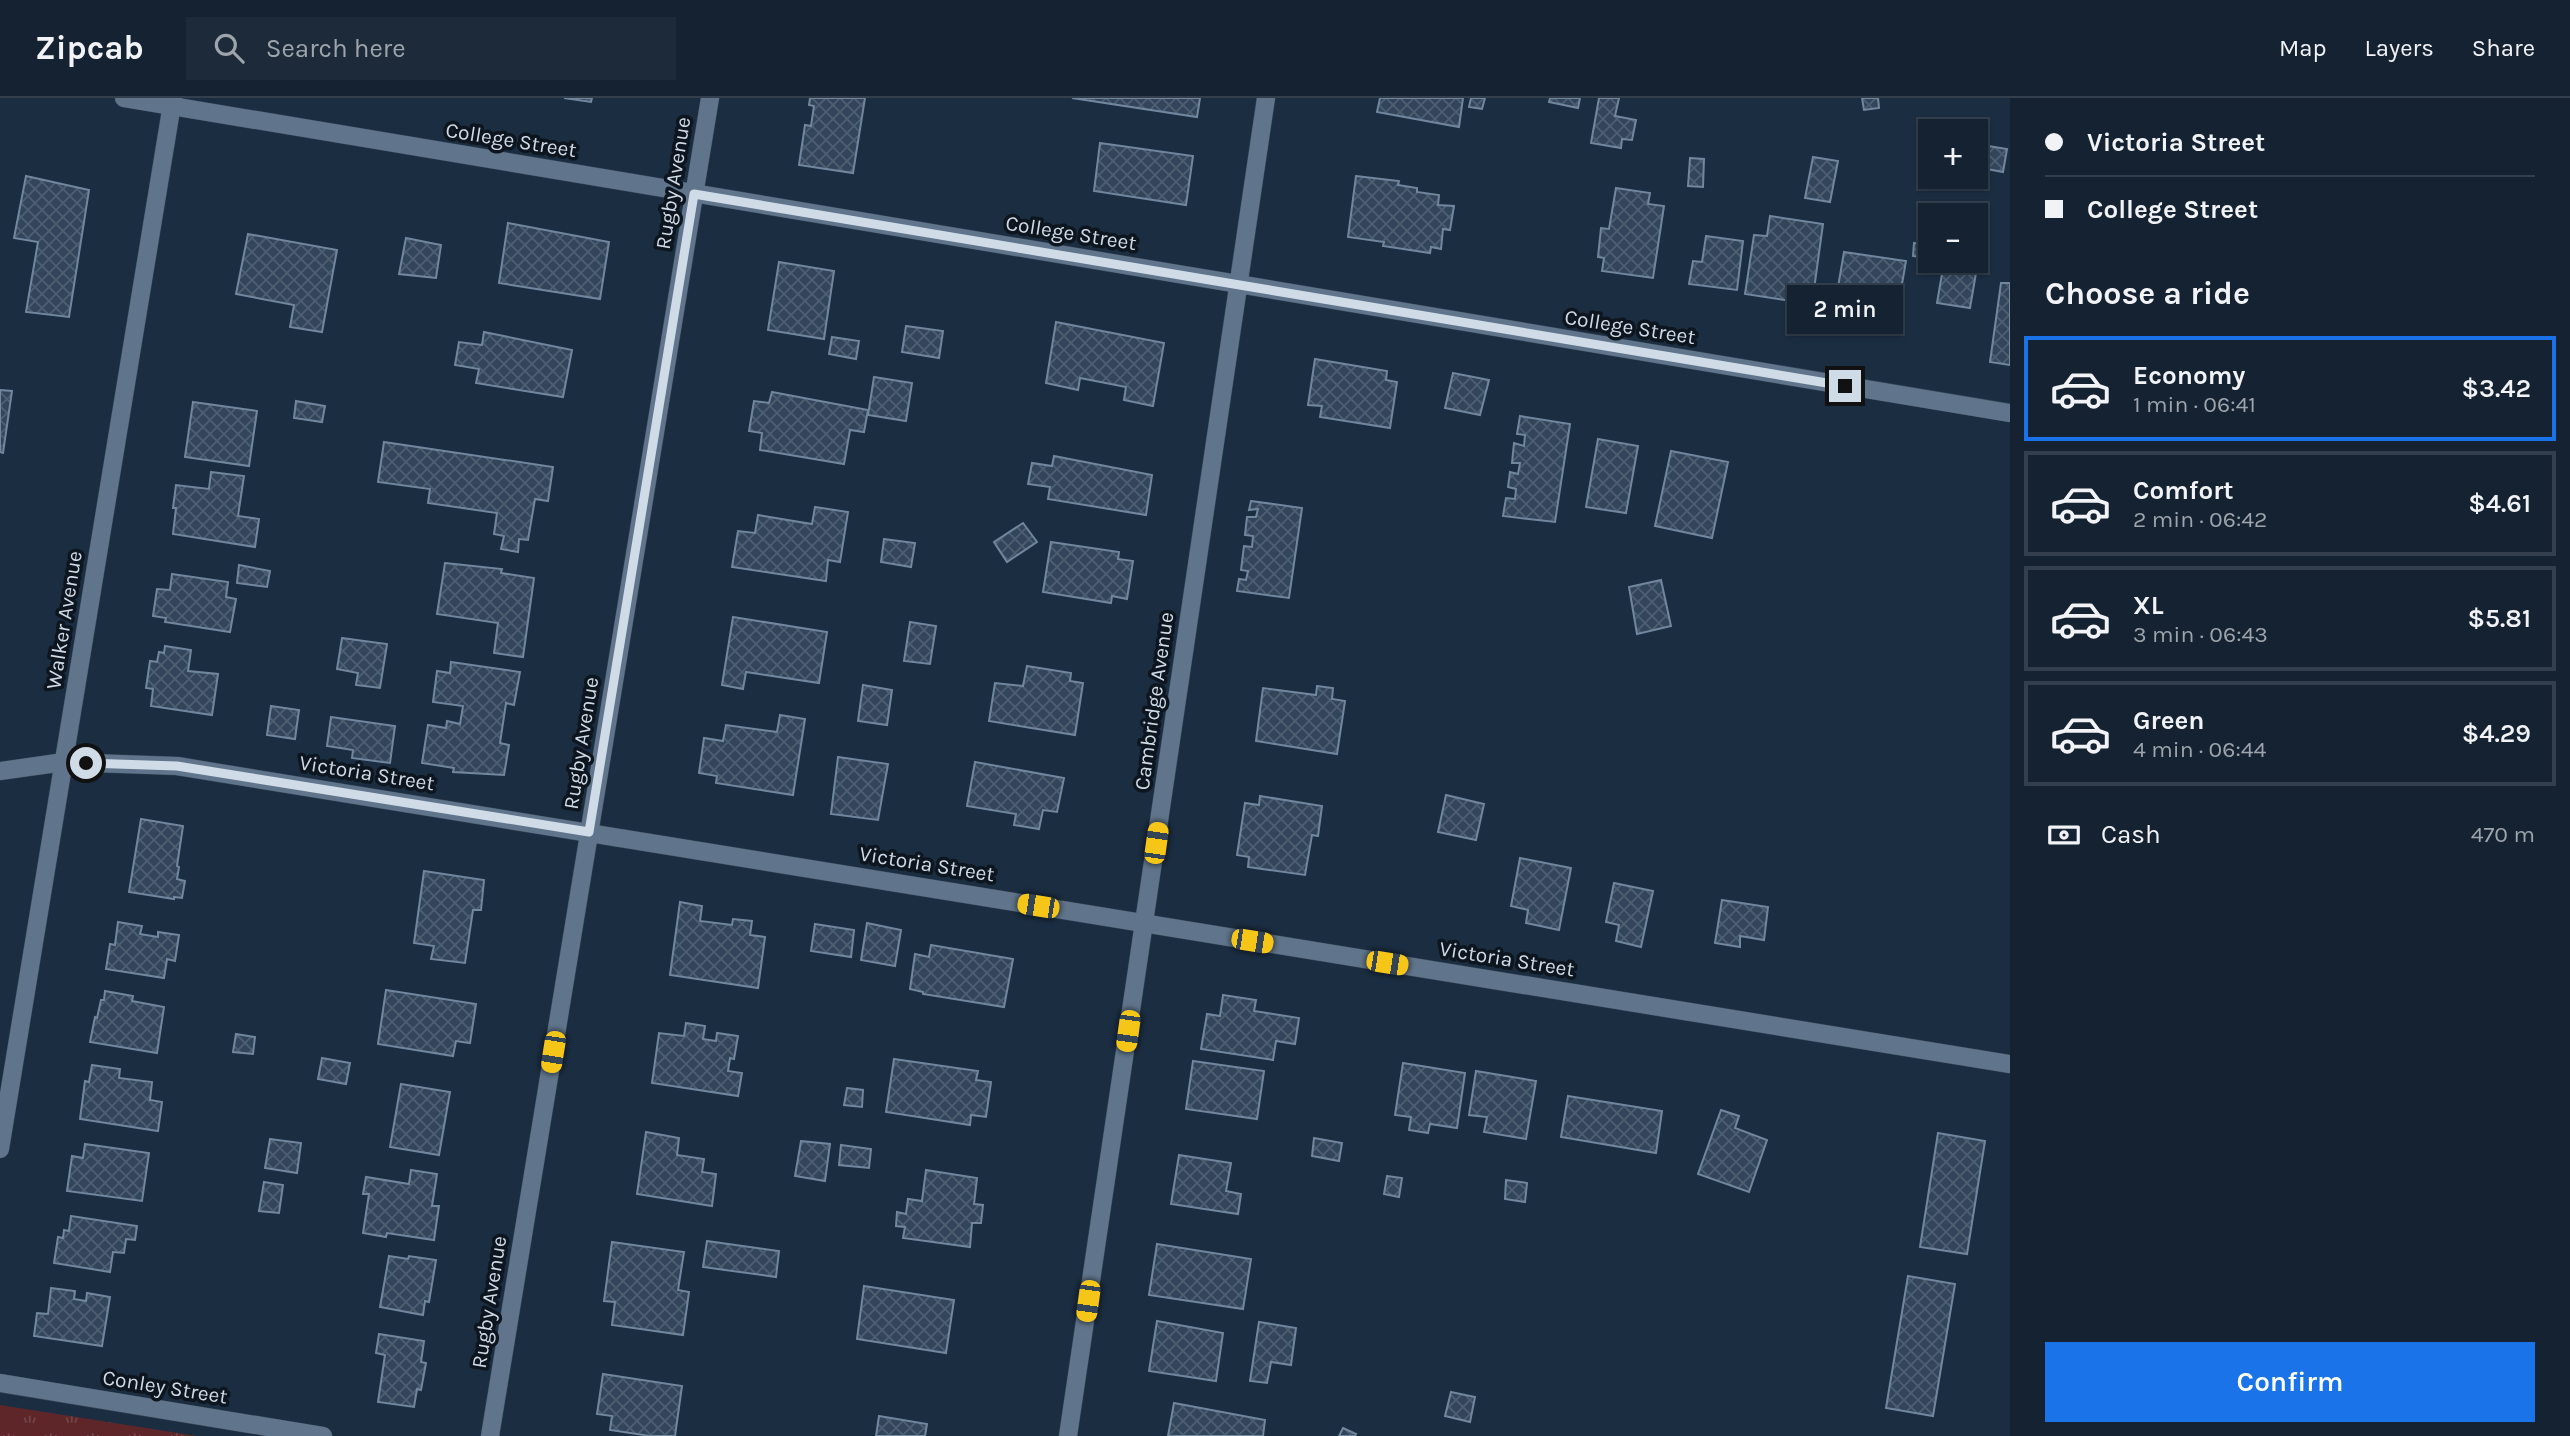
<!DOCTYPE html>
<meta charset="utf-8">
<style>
body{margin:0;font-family:Karla,sans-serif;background:#1d2a39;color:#f1f3f6;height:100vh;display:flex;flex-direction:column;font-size:26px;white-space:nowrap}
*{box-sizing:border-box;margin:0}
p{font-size:23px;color:#9da4ab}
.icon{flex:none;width:38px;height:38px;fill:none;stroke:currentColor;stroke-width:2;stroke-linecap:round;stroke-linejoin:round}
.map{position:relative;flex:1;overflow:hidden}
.details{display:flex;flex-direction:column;background:#142231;width:560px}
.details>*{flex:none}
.guide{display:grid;align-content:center;height:154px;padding:0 35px;background:#142231}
.buttons{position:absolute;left:1918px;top:21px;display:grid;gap:14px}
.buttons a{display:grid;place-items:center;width:70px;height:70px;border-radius:0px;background:#142231;box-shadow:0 2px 5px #0004,0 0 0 2px #333f4d;font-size:35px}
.end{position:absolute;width:32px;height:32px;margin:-16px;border:9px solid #d0dbe8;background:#111;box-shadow:0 0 0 4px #111}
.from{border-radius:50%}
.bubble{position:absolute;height:49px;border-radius:0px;background:#142231;box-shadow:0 2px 5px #0004,0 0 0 2px #333f4d;font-size:23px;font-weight:600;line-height:49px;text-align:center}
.car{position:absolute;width:21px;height:42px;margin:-21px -10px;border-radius:9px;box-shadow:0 0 5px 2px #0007;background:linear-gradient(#f5c518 24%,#345 0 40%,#f5c518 0 76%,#345 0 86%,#f5c518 0)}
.guide b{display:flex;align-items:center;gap:24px;height:66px;font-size:26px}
.guide b+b{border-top:2px solid #333f4d}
.guide i{width:18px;height:18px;background:#f1f3f6}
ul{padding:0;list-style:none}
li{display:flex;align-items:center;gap:21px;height:105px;margin:0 14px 10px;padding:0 21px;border:4px solid #333f4d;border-radius:0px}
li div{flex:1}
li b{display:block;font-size:26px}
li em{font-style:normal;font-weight:600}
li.selected{border-color:#1a73e8}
li>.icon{width:63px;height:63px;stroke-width:1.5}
h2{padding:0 35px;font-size:32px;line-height:84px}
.pay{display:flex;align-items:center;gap:18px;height:77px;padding:0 35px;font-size:26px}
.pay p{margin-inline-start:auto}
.primary-button{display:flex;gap:14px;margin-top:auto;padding:14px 35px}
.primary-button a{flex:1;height:80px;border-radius:0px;background:#1a73e8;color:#fff;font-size:28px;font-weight:600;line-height:80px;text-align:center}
header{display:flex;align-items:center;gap:42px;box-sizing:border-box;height:98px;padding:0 35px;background:#142231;border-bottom:2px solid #333f4d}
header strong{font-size:33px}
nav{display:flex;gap:38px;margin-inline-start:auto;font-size:24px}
.search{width:490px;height:63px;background:#1d2a39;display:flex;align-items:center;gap:18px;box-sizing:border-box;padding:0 24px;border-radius:0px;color:#9da4ab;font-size:26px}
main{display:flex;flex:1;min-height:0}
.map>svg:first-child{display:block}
</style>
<header>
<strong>Zipcab</strong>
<div class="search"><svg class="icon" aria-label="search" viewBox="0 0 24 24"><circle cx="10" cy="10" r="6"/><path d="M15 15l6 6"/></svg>Search here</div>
<nav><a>Map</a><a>Layers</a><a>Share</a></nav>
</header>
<main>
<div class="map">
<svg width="2010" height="1338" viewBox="0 0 2010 1338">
<defs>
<pattern id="grass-tufts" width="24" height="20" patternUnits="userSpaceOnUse" patternTransform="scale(1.75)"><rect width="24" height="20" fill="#5e2628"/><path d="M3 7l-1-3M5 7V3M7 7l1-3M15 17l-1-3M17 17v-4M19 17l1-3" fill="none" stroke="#744547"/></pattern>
<pattern id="building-cross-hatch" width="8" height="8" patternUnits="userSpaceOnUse" patternTransform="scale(1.75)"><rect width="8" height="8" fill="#32455a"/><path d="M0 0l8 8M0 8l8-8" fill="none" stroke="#4f5f72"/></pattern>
</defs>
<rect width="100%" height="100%" fill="#1b2d41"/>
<path fill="url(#grass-tufts)" d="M0,1307L197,1338H0Z"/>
<g fill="url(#building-cross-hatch)" stroke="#71879e" stroke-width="2">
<path d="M564,0H592L591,4Z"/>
<path d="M810,0H865L853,75L799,67L805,27L811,28L814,8L809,7Z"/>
<path d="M1072,0H1200L1197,19Z"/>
<path d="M1380,0H1463L1459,29L1377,14Z"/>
<path d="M1471,0H1485L1482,11L1469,9Z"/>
<path d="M1550,0H1580L1578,10L1549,4Z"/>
<path d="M1599,0H1619L1615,18L1636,22L1632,42L1622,41L1621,50L1591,45Z"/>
<path d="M1862,0H1878L1879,10L1864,12Z"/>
<path d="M1100,45L1193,58L1186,107L1094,93Z"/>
<path d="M1976,46L2007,51L2003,74L1976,69Z"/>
<path d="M1813,59L1838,63L1830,104L1805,100Z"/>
<path d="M1690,60L1704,61L1703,89L1688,88Z"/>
<path d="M26,78L89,92L69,219L26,214L38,144L14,140Z"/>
<path d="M1356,78L1399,83L1398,87L1417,90V94L1439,97L1438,107L1454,108L1450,132L1443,131L1441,151L1431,149L1430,155L1383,148L1384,144L1348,139Z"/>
<path d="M1616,90L1650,95L1648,106L1664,108L1653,180L1602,173L1604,160L1598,159L1601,130L1609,131Z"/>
<path d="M1770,118L1823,126L1812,206L1745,196L1754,137L1767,138Z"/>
<path d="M508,125L609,144L600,201L499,185Z"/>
<path d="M248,136L337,152L322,234L290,229L294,207L236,196Z"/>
<path d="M1706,138L1743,143L1737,192L1689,186L1693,163L1702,164Z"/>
<path d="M406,140L441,147L436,180L399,176Z"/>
<path d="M1914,145L1930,148V161L1913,158Z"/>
<path d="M1844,154L1906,163L1898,209L1868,204L1869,200L1837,195Z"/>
<path d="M779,164L834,173L824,241L768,232Z"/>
<path d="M1943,170L1976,175L1970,210L1937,205Z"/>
<path d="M2001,185H2010V267L1990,264Z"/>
<path d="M1056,224L1164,245L1153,308L1124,302L1126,289L1080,280L1078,292L1046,285Z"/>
<path d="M906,228L943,233L939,260L902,254Z"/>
<path d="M484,234L572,252L563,299L476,285L479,271L455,267L459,244L482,247Z"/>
<path d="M832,239L859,243L856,261L829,256Z"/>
<path d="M1315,261L1387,273L1386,282L1397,284L1390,330L1320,319L1322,308L1308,307Z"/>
<path d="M1453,275L1489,282L1480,317L1445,310Z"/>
<path d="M874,279L912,285L906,323L868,317Z"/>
<path d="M0,292L12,293L3,355L0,354Z"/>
<path d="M772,294L868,312L864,334L850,332L844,366L760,352L762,335L749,333L754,303L769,305Z"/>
<path d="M296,303L325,308L322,324L294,320Z"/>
<path d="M193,304L257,313L249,368L185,359Z"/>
<path d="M1520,318L1570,326L1555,424L1503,418L1506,400L1515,401L1516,391L1508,389L1510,374L1518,376L1520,365H1512L1514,345L1524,348L1525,337L1517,336Z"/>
<path d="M1598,341L1638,348L1626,415L1586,409Z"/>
<path d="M384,344L553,369L548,403L535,401L528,442L519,441L518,454L501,451L504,438L494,436L497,415L428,405L430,391L378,384Z"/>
<path d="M1671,353L1728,364L1712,440L1655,428Z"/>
<path d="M1054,358L1152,377L1146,417L1048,401L1050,389L1028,386L1032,365L1052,368Z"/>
<path d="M211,374L244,378L238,418L259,421L255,449L173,436L176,410H173L176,387L209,391Z"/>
<path d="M1251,403L1302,410L1289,500L1237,493L1239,481L1246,482L1248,473L1241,472L1244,448L1252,449L1253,438L1245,437L1247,419H1256L1258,411L1249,412Z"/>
<path d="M815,409L848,414L840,464L828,462L826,483L732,469L738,433L755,435L758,417L812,426Z"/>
<path d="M1023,425L1037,444L1007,464L994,444Z"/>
<path d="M884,441L915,445L911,469L881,464Z"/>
<path d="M1051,444L1119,454L1118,461L1133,463L1127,501L1112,498L1111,505L1043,494Z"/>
<path d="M445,465L502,471L501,475L534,480L523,559L494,555L498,525L437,516Z"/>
<path d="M239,467L270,473L267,489L237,485Z"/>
<path d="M172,476L228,484L226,499L236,501L230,534L165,524L166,520L153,518L157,491L170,492Z"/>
<path d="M1661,482L1671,528L1637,536L1629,489Z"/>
<path d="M733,519L827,534L819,585L746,574L743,591L722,587Z"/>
<path d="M910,524L936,528L930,566L904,563Z"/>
<path d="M342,540L387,546L380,590L356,587L358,575L337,571Z"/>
<path d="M165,548L191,552L188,573L218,576L212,617L151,608L153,591L146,590L150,563L157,564L159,554L164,555Z"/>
<path d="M451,564L520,574L514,607L506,605L500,645L509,647L504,677L453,674L454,670L422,665L428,627L446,630L447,623L460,626L463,608L433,604L437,573L450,575Z"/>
<path d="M1027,568L1071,575L1070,583L1083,585L1075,637L989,623L995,585L1023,588Z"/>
<path d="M863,587L892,592L887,627L858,623Z"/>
<path d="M1317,588L1333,590L1332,601L1345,603L1337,656L1256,643L1263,590L1316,597Z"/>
<path d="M271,608L299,612L295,641L267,637Z"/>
<path d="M780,617L805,621L793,697L716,685L717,678L699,675L704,640L723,643L726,627L777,634Z"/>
<path d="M331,619L395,628L390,665L352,660L353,652L327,648Z"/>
<path d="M838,659L888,666L878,722L831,716Z"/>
<path d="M975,664L1064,680L1057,714L1043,712L1039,731L1014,727L1016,716L967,708Z"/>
<path d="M1446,697L1484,706L1476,742L1438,734Z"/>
<path d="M1260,698L1322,708L1318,738L1312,737L1305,777L1248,769L1249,759L1237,757L1245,705L1259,707Z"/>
<path d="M141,721L183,728L177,768L179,769L177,781L185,783L182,800L174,799V801L129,794Z"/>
<path d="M1520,760L1571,770L1559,832L1526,825L1528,812L1511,808Z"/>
<path d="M424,773L484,782L481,812H473L465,865L431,861L434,848L414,845Z"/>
<path d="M1614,785L1653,793L1641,849L1616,843L1619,827L1606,824Z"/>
<path d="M1722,802L1768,809L1764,842L1740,838V849L1715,845Z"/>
<path d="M680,804L702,808L700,823L732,827L733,821L752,823L750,837L765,839L758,890L670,877Z"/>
<path d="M118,824L142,828L140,836L158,839V834L179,837L175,863L167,861L164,880L106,871L110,846L115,847Z"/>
<path d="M867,825L901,832L895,868L861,862Z"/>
<path d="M815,826L854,832L851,859L811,853Z"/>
<path d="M931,847L1013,861L1004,909L923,896V894L910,891L915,856L929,859Z"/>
<path d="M386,892L476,906L470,945L456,943L453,958L378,946Z"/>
<path d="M105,893L133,898L132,903L164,909L157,955L90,944L95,919L97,920L101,902H104Z"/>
<path d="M1223,897L1256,902L1254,913L1299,920L1295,946L1276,943L1273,962L1201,951L1207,916L1220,918Z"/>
<path d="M686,925L705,928L703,941L716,943L717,935L738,938L734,961L730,960L728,973L742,975L738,998L652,985L659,935L684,938Z"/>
<path d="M236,936L255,939L253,956L233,954Z"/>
<path d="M322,960L350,965L346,986L318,981Z"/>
<path d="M894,961L978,973L976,982L991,984L986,1019L971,1017L970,1027L886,1014Z"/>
<path d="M1193,963L1264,973L1257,1021L1186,1011Z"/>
<path d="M1403,965L1465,975L1457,1030L1430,1026L1428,1035L1409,1032L1411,1019L1395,1017Z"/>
<path d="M92,967L120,971L119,980L152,984L150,1002L162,1004L158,1033L80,1021L85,983L89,984Z"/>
<path d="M1476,973L1536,983L1526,1041L1484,1034L1487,1019L1469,1017Z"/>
<path d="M401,986L450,994L439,1057L390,1049Z"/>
<path d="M847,990L863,992L862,1009L844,1007Z"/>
<path d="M1568,998L1662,1013L1656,1055L1561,1039Z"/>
<path d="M1721,1012L1739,1018L1735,1030L1767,1042L1749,1094L1698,1076Z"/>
<path d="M646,1034L679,1040L677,1057L704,1061L702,1074L716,1076L712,1108L637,1096Z"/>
<path d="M1938,1035L1985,1043L1967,1156L1920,1149Z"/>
<path d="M1314,1040L1342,1045L1339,1063L1312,1058Z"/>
<path d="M270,1041L301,1045L297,1075L265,1070Z"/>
<path d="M801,1043L830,1046L825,1083L795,1078Z"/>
<path d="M85,1046L149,1055L142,1103L67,1093L72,1058L83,1060Z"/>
<path d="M841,1047L871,1051L869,1070L839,1067Z"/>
<path d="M1179,1057L1231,1065L1226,1093L1241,1096L1238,1116L1171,1106Z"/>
<path d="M411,1072L437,1076L432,1108H439L434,1142L387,1135L386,1139L363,1135L369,1096H363L366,1079L409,1086Z"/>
<path d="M926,1072L977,1080L974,1106L983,1107L981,1125H972L970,1149L903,1140L905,1129L896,1128L897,1114L906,1116L908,1101L922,1103Z"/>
<path d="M1387,1078L1402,1080L1399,1099L1384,1096Z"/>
<path d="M1506,1082L1527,1085L1525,1104L1505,1101Z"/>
<path d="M264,1084L283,1087L279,1115L259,1113Z"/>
<path d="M71,1118L137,1128L135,1142L126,1141L124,1155L113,1154L110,1174L54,1165L58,1139L63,1140L64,1132L69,1133Z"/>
<path d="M707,1143L779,1153L776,1179L703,1169Z"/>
<path d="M612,1144L684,1154L678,1192L689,1194L683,1237L612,1227L615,1204L604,1203Z"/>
<path d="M1157,1146L1251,1161L1243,1211L1149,1197Z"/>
<path d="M389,1158L408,1161L409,1158L436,1162L429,1204L425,1203L423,1217L380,1209Z"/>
<path d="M1908,1178L1955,1186L1933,1318L1886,1310Z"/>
<path d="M864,1188L954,1202L946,1255L857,1241Z"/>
<path d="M51,1190L75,1193L74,1201L86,1203L87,1195L110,1199L102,1248L34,1238L37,1215L48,1216Z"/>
<path d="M1157,1223L1223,1235L1216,1283L1149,1273Z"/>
<path d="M1259,1224L1296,1230L1291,1267L1271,1264L1267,1285L1250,1283Z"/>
<path d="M379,1236L424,1243L421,1264L426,1265L421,1292L417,1291L414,1309L378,1304L385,1257L376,1255Z"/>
<path d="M603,1276L682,1288L675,1338H650L610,1332L612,1318L597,1316Z"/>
<path d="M1451,1294L1475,1299L1470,1324L1445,1318Z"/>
<path d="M1174,1305L1265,1322L1263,1338H1168Z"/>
<path d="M879,1318L927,1326L925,1338H876Z"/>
<path d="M1343,1330L1356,1336L1355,1338H1339Z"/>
</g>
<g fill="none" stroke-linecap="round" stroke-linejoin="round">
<g stroke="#394859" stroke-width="19">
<g id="minor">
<path d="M124,0L2010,315"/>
<path d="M0,673L64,664L177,668L2010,966"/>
<path d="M0,1051L173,0"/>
<path d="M0,1285L323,1338"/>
<path d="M490,1338L710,0"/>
<path d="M1068,1338L1266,0"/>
</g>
</g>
<use href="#minor" stroke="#60758b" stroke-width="18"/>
</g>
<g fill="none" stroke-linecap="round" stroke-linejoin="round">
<path stroke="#d0dbe8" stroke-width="9" d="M86,665L177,668L589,734L694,96L1845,288"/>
</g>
<g text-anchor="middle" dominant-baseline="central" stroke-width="7" stroke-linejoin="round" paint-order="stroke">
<g font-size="21" fill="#d0dbe8" stroke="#0d151e">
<text transform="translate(511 42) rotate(9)">College Street</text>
<text transform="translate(673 85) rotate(-81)">Rugby Avenue</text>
<text transform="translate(1071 135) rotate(9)">College Street</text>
<text transform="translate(1630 229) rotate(9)">College Street</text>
<text transform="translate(64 522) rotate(-81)">Walker Avenue</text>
<text transform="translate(1154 603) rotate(-82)">Cambridge Avenue</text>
<text transform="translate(581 645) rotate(-81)">Rugby Avenue</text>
<text transform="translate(367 675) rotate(9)">Victoria Street</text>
<text transform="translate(927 766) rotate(9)">Victoria Street</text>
<text transform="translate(1507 861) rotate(9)">Victoria Street</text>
<text transform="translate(489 1204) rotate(-81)">Rugby Avenue</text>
<text transform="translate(165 1289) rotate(9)">Conley Street</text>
</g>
</g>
</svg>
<div class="buttons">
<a>+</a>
<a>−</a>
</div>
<i class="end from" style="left:86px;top:665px"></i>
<i class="end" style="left:1845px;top:288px"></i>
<div class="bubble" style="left:1787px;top:187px;width:116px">2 min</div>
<i class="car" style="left:1156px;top:745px;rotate:8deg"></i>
<i class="car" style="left:1038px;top:808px;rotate:279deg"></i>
<i class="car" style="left:1252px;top:843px;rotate:99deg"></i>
<i class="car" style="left:1387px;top:865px;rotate:99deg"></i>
<i class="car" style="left:1128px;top:933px;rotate:188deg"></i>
<i class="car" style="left:553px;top:954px;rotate:189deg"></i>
<i class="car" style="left:1088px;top:1203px;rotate:188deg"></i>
</div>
<section class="details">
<div class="guide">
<b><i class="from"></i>Victoria Street</b>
<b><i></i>College Street</b>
</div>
<h2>Choose a ride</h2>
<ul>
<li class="selected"><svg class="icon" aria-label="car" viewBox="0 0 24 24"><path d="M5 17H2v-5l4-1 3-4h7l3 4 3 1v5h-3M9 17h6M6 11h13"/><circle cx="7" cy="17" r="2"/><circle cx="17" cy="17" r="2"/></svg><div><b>Economy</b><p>1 min · 06:41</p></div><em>$3.42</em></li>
<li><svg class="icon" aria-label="car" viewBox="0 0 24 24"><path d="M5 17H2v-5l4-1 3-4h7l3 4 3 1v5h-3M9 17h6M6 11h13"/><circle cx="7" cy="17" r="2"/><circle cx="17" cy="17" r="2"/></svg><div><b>Comfort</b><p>2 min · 06:42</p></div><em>$4.61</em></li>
<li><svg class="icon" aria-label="car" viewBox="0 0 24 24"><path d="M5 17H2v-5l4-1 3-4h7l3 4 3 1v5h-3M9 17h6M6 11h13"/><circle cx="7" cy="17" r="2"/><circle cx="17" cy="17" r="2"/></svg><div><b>XL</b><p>3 min · 06:43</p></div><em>$5.81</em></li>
<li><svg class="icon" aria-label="car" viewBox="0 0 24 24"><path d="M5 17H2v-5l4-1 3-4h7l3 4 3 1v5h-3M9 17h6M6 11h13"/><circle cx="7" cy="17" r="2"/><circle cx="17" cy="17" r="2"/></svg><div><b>Green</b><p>4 min · 06:44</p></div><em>$4.29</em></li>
</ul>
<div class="pay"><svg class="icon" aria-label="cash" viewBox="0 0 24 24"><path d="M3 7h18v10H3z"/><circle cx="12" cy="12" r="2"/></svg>Cash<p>470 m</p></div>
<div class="primary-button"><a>Confirm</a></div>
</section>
</main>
